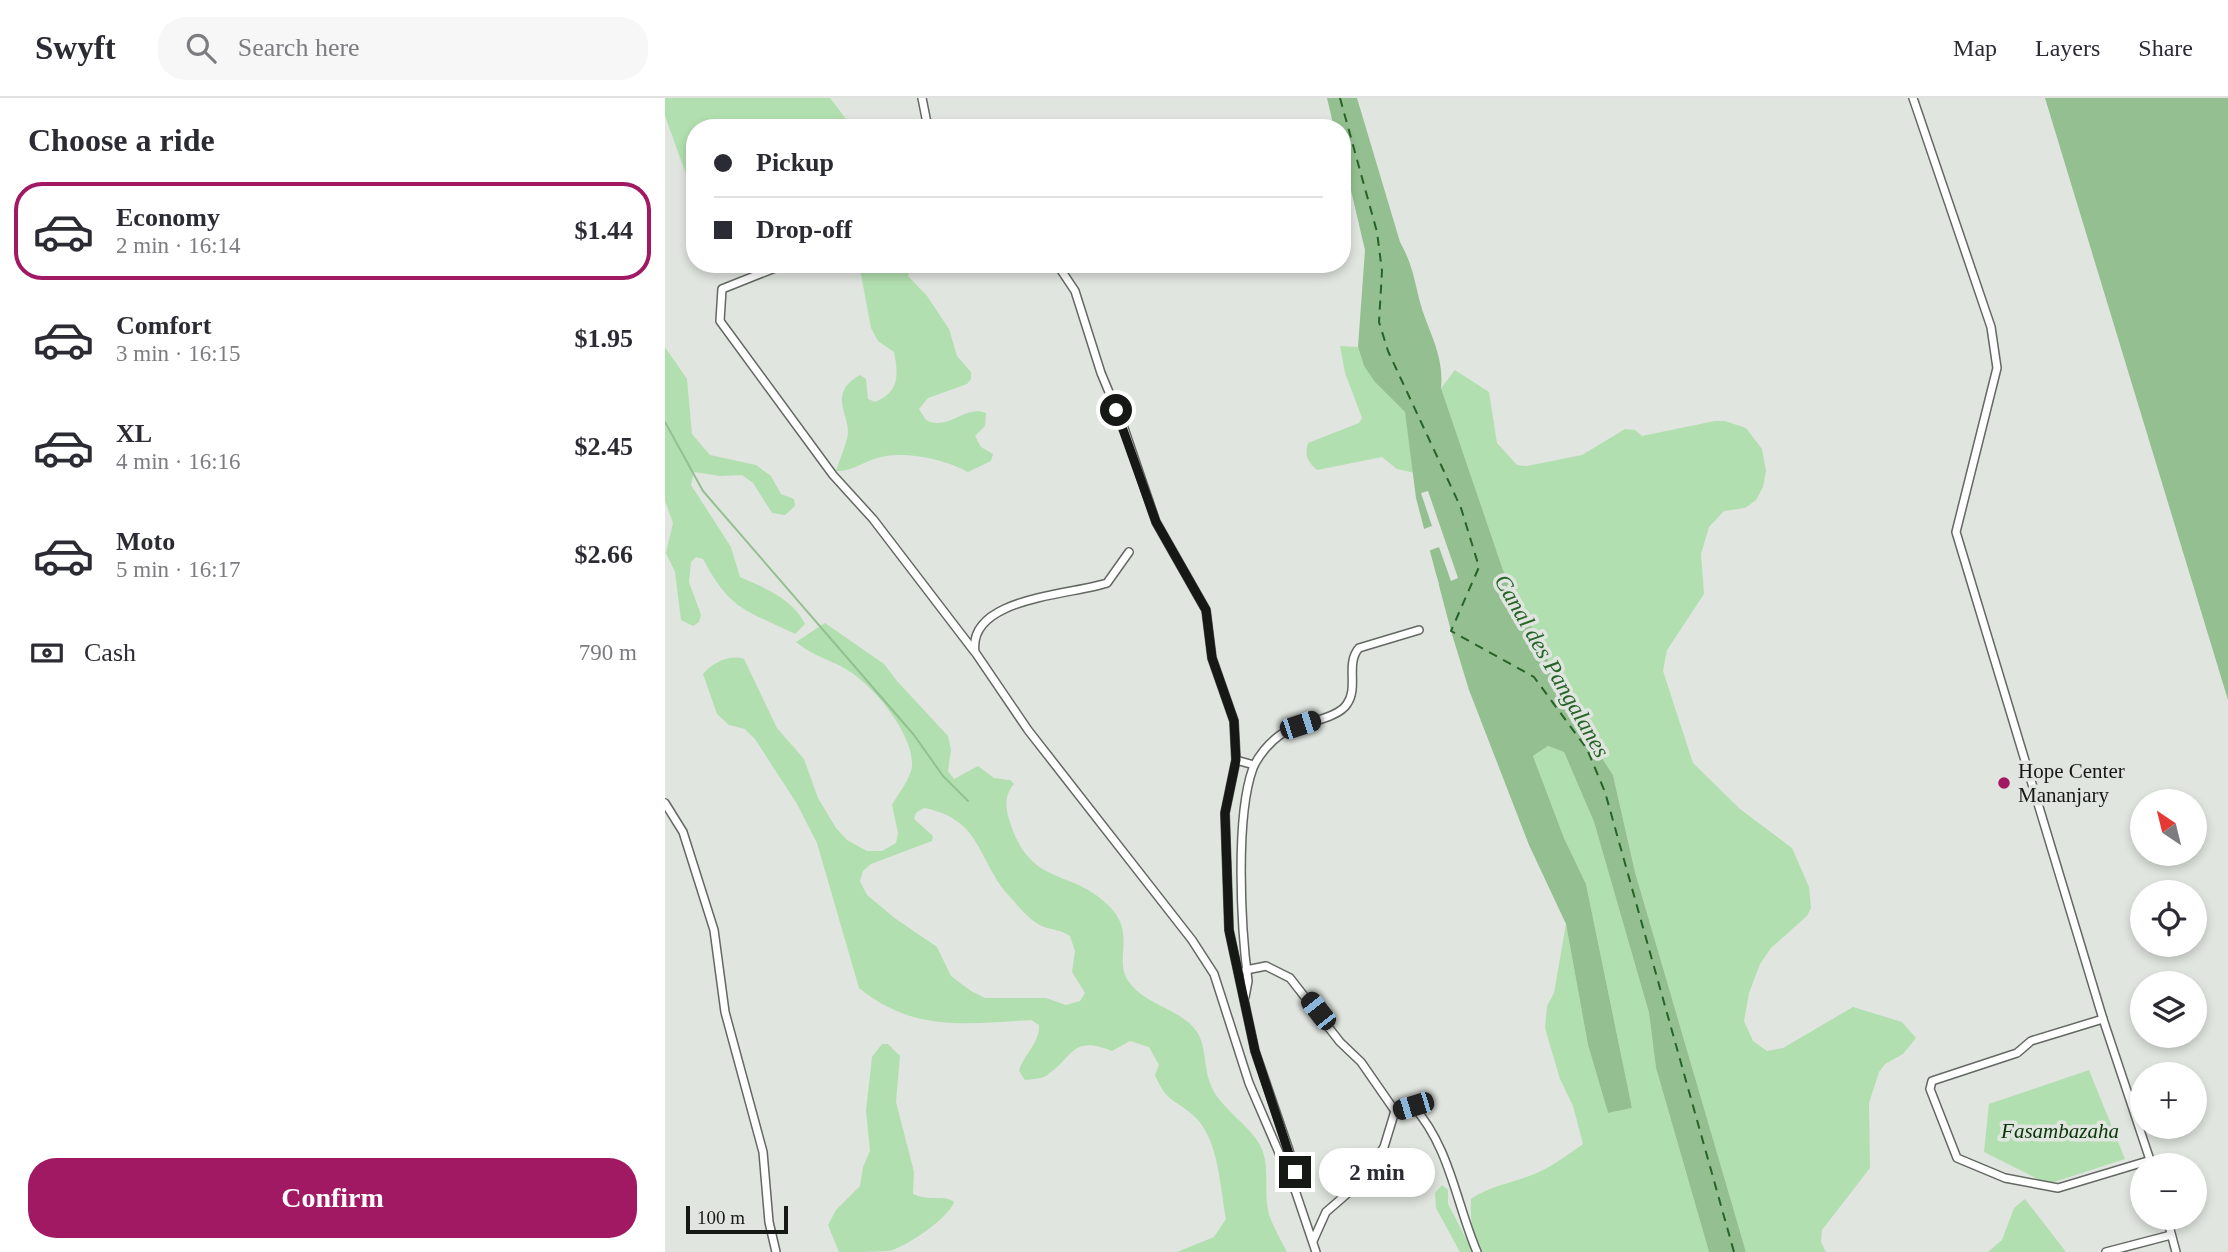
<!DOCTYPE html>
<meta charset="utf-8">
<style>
body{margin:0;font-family:Georgia,serif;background:#f7f7f7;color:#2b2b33;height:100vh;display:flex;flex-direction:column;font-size:26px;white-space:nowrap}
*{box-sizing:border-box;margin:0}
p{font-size:23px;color:#7c7c81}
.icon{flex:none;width:38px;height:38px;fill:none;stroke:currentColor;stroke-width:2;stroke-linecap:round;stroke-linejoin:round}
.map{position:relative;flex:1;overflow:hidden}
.drawer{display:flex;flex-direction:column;background:#fff;width:665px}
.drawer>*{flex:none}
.top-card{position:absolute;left:21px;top:21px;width:665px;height:154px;border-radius:28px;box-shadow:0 4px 10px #0003;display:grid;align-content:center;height:154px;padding:0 28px;background:#fff}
.needle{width:46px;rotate:325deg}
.buttons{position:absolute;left:1465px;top:691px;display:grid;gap:14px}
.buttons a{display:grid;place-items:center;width:77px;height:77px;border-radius:50%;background:#fff;box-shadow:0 4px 10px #0003;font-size:35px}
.scale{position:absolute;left:21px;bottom:18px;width:102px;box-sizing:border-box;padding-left:7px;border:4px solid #161816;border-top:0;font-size:19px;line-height:24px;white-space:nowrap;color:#161816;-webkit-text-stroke:5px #e0e5df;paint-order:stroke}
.end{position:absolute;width:32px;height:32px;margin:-16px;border:9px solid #161816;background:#fff;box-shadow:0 0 0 4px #fff}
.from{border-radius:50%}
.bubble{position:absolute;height:49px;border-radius:24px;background:#fff;box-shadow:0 4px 10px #0003;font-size:23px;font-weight:600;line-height:49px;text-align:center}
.car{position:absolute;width:21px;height:42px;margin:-21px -10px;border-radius:9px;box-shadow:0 0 5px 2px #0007;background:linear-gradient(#222 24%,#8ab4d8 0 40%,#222 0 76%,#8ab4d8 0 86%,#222 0)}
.top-card b{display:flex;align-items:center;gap:24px;height:66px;font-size:26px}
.top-card b+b{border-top:2px solid #e1e1e2}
.top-card i{width:18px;height:18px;background:#2b2b33}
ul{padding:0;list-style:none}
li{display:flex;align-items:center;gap:21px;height:98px;margin:0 14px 10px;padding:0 14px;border:4px solid transparent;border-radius:28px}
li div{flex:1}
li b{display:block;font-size:26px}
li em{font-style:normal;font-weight:600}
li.on{border-color:#a11863}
li>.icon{width:63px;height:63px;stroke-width:1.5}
h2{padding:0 28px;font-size:32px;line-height:84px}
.pay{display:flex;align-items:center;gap:18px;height:77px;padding:0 28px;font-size:26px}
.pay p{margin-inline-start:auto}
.button{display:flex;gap:14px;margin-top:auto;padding:14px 28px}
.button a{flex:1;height:80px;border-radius:28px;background:#a11863;color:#fff;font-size:28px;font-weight:600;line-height:80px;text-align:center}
header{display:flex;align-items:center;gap:42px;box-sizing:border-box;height:98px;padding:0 35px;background:#fff;border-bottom:2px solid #e1e1e2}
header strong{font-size:33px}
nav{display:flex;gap:38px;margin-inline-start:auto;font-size:24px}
.search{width:490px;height:63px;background:#f7f7f7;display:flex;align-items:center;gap:18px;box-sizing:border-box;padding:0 24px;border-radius:28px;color:#7c7c81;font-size:26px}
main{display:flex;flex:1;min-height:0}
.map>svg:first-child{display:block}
</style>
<header>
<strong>Swyft</strong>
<div class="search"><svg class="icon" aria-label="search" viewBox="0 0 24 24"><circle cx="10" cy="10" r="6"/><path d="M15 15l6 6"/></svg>Search here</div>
<nav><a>Map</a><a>Layers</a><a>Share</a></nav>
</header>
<main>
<section class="drawer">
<h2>Choose a ride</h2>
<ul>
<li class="on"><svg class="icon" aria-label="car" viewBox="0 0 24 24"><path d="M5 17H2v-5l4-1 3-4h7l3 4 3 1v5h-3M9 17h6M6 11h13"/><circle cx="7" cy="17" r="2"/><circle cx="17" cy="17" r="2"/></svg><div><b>Economy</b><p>2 min · 16:14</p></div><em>$1.44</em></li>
<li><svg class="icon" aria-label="car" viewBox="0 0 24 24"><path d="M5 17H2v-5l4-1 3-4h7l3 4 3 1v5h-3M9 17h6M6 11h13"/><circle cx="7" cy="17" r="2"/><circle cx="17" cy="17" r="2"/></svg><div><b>Comfort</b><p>3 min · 16:15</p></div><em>$1.95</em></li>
<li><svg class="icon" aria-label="car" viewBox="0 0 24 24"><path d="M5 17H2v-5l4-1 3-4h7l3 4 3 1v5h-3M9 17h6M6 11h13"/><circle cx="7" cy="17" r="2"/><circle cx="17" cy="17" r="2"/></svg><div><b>XL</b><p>4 min · 16:16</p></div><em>$2.45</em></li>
<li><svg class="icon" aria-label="car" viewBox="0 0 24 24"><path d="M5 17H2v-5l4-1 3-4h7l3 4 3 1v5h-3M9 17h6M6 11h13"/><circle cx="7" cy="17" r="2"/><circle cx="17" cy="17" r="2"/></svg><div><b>Moto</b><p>5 min · 16:17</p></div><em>$2.66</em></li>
</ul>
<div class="pay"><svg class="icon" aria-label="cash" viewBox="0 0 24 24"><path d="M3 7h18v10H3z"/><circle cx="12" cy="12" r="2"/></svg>Cash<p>790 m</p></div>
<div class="button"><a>Confirm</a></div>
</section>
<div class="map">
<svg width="1563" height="1154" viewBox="0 0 1563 1154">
<rect width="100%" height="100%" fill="#e0e5df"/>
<g fill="#b2dfb0" fill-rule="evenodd">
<path d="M0,0H165L188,30H30V101L0,18Z"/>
<path d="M194,166H246L243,178L262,198L284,231L292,258L306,274V281L302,286L263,300L254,311L261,322C283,334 300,306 321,315L320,328L310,338L316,349L328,356L326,363L303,374C280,361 237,352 212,360C198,364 186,374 171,373C174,362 181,348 183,336C185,317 162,295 195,277L201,281L203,301L210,304C234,294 234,278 229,254L213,243L206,230Z"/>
<path d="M675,248L693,249L699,268L710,283L740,314L750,375L732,371L717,359L652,372C643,364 639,358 643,345L694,325L697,320L680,275Z"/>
<path d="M0,249L22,281L27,336L45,357L91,367L106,378L116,396L129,401L130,408L120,417L107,415L88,385L77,377L56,378L29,374L26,387L66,449L75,479C100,490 128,501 140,526L130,536C79,511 66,513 38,461L31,459L26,464L24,484L36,517L34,524L28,528L16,522L10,474L1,455L8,425L0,403Z"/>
<path d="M790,272L824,294L832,345L852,367L862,368L917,357L960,331L970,332L977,338L1050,323H1060L1081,330L1097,351L1101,373L1098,389L1091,402L1080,410L1059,413L1044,429L1036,456L1039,496L1002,552L998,573L1028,665L1075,711L1127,750L1144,789L1146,810L1142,818L1106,850L1095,866L1084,895L1079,923L1088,943L1102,953L1118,950L1188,909L1237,924L1251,940L1238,956L1220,966L1214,974L1204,1005L1205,1070L1157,1132L1156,1144L1161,1154H1081L970,774L948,677L915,626L838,472L776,290Z"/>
<path d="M160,525L219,566L232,583L283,638L286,652L283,673L289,681L313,668L329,680L345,682L349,686C340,696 340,708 344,721C365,792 406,768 446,810C471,837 448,862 464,884C481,908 517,911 532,934C541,947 539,970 545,985C553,1009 583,1025 595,1047C606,1068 598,1094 604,1116C608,1129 616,1142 622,1154H512L549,1139L561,1121C555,1090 554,1042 530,1019C510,1000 502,1006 490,977L494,967L484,949L465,943L447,953C406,937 410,958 381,978C376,981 367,981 360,982L354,973C359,956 375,945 374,927L366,922C300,926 248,934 194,890L152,745L132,706L90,641L80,631L64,627L52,616L38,576C47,565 65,556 79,561L112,630L139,661L153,700L171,730L182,742L202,753H217L231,745L233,735L227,707C233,696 246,680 247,668C249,638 212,592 187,575C169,562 148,559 131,544ZM259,710C318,721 312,764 346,800C355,810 366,824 379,829C388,832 396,832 405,838L410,853L407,874L420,895L415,903L401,907L381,900H320L306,893L286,878L272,849L231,821L202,797L195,783L198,773L206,766L267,743L268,738L249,721L251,715Z"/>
<path d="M883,648L899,654L929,724L984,915L991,970L1044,1154H814C807,1135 805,1121 806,1101C824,1088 846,1085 867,1077C886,1070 902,1057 918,1046L908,1008L895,981L880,930L882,908L889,895L901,826L923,947L943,1015L967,1010L921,786L899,740L868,658Z"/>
<path d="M217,946H223L235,958L231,1004L249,1074L248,1096C265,1104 279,1096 289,1104C284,1120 241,1149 224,1153C209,1154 190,1154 174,1154L163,1127L171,1112L195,1088L198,1069L205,1053L201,1013L207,959Z"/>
<path d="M1424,972L1460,1061L1383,1086L1319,1054L1324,1006Z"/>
<path d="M777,1087L783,1092V1106L808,1154H795L771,1110L770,1095Z"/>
<path d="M1360,1101L1401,1154H1323L1337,1142L1349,1110Z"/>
</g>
<g fill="#94c091">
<path d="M662,0H692L735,144C749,169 749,184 757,211C766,238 779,260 776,290L838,472L915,626L948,677L970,774L1081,1154H1044L991,970L984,915L929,724L899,654L883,648L868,658L899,740L921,786L967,1010L943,1015L923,947L901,826L864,747L804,592L786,533L751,400L740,314L710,284L699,268L693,249L700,152L677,54V30H669Z"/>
<path d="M1380,0H1563V602Z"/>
</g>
<path fill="#e0e5df" d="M763,393L793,480L786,483L774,449L763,453L774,486L770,488L756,432L767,428L756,395Z"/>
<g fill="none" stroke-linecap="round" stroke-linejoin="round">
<path stroke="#94c091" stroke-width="2" d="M0,324L38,393L249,637L278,678L303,703"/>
<path stroke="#266327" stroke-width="2" stroke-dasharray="9 7" stroke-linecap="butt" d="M675,0L712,134L717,173L714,224L723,253L796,410L814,469L786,533L869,579L922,651L940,694L1069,1154"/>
<g stroke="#636863" stroke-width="10">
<g id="street">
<path d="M257,0L263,30"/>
<path d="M1248,0L1326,229L1332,270L1291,434L1438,921L1487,1068"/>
<path d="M120,166L57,191L55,223L168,377L208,421L309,553"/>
<path d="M392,166L410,193L436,275L459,330L491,424L541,512L547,560L569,623L571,662L589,667"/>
<path d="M464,454L442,485C407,497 302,499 310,554L363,632L527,842L549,876L584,985L630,1092"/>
<path d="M571,662L560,715L564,832L590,953L624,1052L630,1074V1092L651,1154"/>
<path d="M0,705L18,734L49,832L60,914L98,1054L104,1124L111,1154"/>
<path d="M581,872L601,868L625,880L675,944L696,964L730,1013"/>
<path d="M580,899L583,883C576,830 570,719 588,670C593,658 604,645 615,637C632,625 672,622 682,606C694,589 680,566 694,550L754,532"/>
<path d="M1438,921L1366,943L1352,955L1267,983L1265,991L1292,1060L1340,1080L1393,1090L1486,1062"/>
<path d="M730,1013L748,1008C785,1049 791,1105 812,1154"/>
<path d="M1502,1120L1511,1154"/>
<path d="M648,1143L661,1114L691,1088L709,1064L719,1049L730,1013"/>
<path d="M1441,1154L1506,1137"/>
</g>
</g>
<use href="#street" stroke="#fff" stroke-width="7"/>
</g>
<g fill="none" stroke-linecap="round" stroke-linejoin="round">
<path stroke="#161816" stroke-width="9" d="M451,312L491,424L541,512L547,560L569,623L571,662L560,715L564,832L590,953L630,1074"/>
</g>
<circle fill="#a11863" stroke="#e0e5df" stroke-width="2.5" cx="1339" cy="685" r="7"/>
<g text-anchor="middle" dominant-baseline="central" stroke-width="7" stroke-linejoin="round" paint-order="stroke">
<g font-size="21" fill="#161816" stroke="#e0e5df" text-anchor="start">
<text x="1353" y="673">Hope Center<tspan x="1353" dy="24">Mananjary</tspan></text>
</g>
<g font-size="21" font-style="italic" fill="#073709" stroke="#e0e5df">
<text x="1395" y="1033">Fasambazaha</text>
</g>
<g font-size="23" font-style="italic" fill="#266327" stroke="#e0e5df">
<text transform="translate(887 568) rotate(60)">Canal des Pangalanes</text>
</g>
</g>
</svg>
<div class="buttons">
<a><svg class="needle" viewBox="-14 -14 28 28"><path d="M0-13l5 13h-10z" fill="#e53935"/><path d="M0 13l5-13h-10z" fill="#7c7c81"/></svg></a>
<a><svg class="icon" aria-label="locate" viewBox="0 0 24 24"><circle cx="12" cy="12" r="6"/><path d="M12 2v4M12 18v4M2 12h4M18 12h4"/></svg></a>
<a><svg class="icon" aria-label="layers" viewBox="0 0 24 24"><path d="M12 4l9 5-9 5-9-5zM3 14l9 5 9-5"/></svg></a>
<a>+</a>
<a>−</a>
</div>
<div class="scale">100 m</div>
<i class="end from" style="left:451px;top:312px"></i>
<i class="end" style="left:630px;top:1074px"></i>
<div class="bubble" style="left:654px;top:1050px;width:116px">2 min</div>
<i class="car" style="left:635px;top:627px;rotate:72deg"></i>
<i class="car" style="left:653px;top:913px;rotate:322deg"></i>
<i class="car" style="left:748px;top:1008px;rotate:253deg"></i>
<div class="top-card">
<b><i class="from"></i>Pickup</b>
<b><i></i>Drop-off</b>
</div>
</div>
</main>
